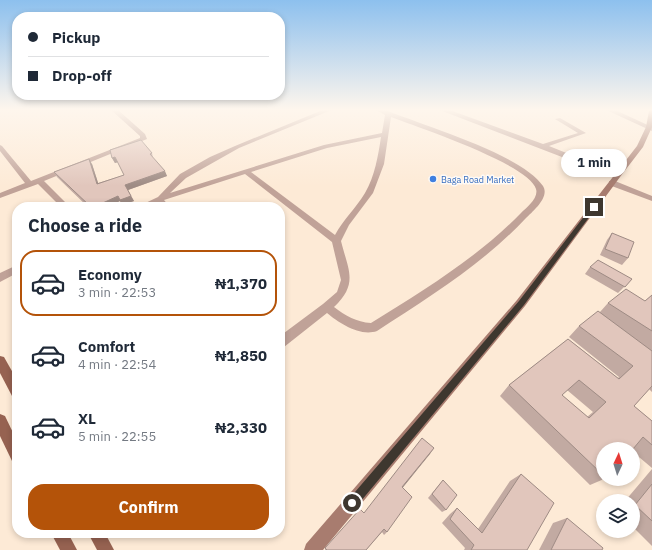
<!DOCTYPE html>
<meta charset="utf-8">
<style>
body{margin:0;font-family:"IBM Plex Sans",sans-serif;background:#f2f2f3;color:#1f2937;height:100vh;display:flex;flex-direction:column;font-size:15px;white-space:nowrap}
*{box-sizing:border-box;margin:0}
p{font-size:13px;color:#747a83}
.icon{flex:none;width:22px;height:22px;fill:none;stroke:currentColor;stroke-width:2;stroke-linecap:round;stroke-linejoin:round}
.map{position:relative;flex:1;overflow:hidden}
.side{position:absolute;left:12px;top:202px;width:273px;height:336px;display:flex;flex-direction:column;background:#fff;border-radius:16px;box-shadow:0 2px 6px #0003}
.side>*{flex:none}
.banner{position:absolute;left:12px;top:12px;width:273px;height:88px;border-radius:16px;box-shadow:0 2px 6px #0003;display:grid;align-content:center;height:88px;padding:0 16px;background:#fff}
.needle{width:26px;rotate:4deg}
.controls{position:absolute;left:596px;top:442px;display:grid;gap:8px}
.controls a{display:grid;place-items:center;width:44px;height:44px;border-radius:50%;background:#fff;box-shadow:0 2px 6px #0003;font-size:20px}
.end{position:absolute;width:18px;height:18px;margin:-9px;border:5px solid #3e372f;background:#fff;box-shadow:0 0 0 2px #fff}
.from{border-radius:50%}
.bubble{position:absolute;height:28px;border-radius:14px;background:#fff;box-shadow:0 2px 6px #0003;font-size:13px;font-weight:700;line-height:28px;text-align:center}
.banner b{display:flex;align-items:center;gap:14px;height:38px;font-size:15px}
.banner b+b{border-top:1px solid #e0e1e3}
.banner i{width:10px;height:10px;background:#1f2937}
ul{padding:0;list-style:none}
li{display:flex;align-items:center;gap:12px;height:66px;margin:0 8px 6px;padding:0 8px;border:2px solid transparent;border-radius:16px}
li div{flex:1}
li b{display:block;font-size:15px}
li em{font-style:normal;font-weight:700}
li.selected{border-color:#b45309}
li>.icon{width:36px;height:36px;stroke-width:1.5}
h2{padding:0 16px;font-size:18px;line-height:48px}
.button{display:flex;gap:8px;margin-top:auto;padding:8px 16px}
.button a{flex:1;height:46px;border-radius:16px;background:#b45309;color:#fff;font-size:16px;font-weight:700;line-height:46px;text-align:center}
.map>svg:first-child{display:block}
</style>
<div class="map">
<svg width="652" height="550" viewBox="0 0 652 550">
<rect width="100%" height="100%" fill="#fdead6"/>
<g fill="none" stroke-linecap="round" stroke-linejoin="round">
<g fill="#c0a298" fill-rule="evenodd">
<path d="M110,109H117L145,134L147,139L44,181L70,207H61L38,184L0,198V193L25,183L0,151V145L2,146L31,181L140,138V136Z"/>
<path d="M325,109H334L239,148L216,161L186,178L170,193L324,145L382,133L385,115L374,109H383C421,125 522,154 543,186C550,197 533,211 526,218C483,264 429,297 377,331C360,337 339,323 327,313L284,347L280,348V336L323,304L337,292L341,280L332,242L245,174L164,200L170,207H162L158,203L148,207H137L158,197L180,174L210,157L235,146ZM391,117C417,127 529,164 536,189C539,198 526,208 521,213C477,258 424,290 371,323C356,322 346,316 334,307C359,283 348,270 341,241L349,225L373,193L384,164ZM381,137C378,156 375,176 365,193C356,208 343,220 335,235L251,172L327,148Z"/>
<path d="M437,109H447L543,144L578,133L555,119L560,118L586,133L549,146L621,175L617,177H614Z"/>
<path d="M604,109H613L652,127V131Z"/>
<path d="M609,181H615L652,196V201L609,185Z"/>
<path d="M17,265V273L0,282V273Z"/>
</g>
<path fill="#a87c6f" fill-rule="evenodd" d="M652,109V127L643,147L620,177L525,306L323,550H304L306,544L517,300L637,146L646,127L649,111Z"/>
<g fill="#966251" fill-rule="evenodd">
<path d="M0,356L4,357L17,380V398L12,396L0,373Z"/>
<path d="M0,414L5,416L17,441V463L12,461L0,436Z"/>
<path d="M51,533H68L77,550H60Z"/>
<path d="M88,533H105L114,550H97Z"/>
</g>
</g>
<g fill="#c2aaa2" fill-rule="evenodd">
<path d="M152,153L153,158L167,176L128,190L134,201L122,205L120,201L107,207H88L57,177L54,172L92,164L98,183L124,175L118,162L115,163L112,158Z"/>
<path d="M612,233L628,258L622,265L600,255L607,240Z"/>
<path d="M590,267L632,279L618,293L585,274Z"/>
<path d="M652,295V392L649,389L634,406L652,421V468L633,452V449H603V479H604L590,485L500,396L509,385L568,339L618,378L619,377L569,337L579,326L600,312L608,303L645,301ZM567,390L593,412L587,417L562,395Z"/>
<path d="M434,448L403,487L387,532L384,535L382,532L366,550H325V548L364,513Z"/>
<path d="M652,469V546L633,527V501H625Z"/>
<path d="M521,474L527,550H464L465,548L442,523L450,514L457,508L478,529L510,481Z"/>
<path d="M443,480L446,510L442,512L428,498Z"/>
<path d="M567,518L602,550H539L553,523Z"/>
</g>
<g fill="#9e8b84">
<path d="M115,157L118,162L115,163L112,158Z"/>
<path d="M89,159L92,164L100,189L97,184Z"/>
<path d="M165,171L167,176L128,190L125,185Z"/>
<path d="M118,196H131L134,201L122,205L120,201L107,207H94Z"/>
<path d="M434,448L430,454L400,491L402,487Z"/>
</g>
<g fill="#e1c6bc" stroke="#9e8b84" fill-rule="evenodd">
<path d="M141,140L152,153L150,154L165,171L125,185L131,196L120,200L118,196L94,207H91L54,172L89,159L97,184L124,175L115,157L112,158L110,150Z"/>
<path d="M612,233L634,242L628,258L605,249Z"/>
<path d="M598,260L632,279L625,287L590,267Z"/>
<path d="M626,289L645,301L652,295V331L608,303Z"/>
<path d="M598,311L652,351V386L634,406L652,421V445L643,437L633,449H603V475L509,385L568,339L619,379L633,366L579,326ZM579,380L606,402L589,418L562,395Z"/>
<path d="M422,438L434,448L402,487L412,497L387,532L384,529L366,550H327L325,548L360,509L364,513Z"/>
<path d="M521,474L554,503L527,550H471L474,545L450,519L457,508L482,533Z"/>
<path d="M443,480L457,495L446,510L432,494Z"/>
<path d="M652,484V521L635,505Z"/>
<path d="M567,518L603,548L602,550H551Z"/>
</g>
<linearGradient id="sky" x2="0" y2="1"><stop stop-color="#8dc0ee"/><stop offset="0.59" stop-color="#fef6ed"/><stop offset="1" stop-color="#fef6ed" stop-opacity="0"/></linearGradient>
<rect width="652" height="186" fill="url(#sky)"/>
<path fill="#3e372f" d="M594,205L597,207L596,208L524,305L356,507L352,508L349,507L347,503L349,499L519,301L592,206Z"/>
<circle fill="#3f7fe0" stroke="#fefaf6" stroke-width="1.5" cx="433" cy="179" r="4"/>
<g text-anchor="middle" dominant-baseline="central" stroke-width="3" stroke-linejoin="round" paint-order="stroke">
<g font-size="9" fill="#366cbe" stroke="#fefaf6" text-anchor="start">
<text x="441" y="179">Baga Road Market</text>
</g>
</g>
</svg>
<div class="controls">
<a><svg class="needle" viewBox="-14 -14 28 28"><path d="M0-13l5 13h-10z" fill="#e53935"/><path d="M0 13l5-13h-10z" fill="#747a83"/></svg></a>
<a><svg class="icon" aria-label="layers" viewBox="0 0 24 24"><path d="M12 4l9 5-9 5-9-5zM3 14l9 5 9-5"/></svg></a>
</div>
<i class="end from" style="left:352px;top:503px"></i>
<i class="end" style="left:594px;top:207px"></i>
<div class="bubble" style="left:561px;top:149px;width:66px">1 min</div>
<div class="banner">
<b><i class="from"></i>Pickup</b>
<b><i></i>Drop-off</b>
</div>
<section class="side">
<h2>Choose a ride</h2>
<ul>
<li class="selected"><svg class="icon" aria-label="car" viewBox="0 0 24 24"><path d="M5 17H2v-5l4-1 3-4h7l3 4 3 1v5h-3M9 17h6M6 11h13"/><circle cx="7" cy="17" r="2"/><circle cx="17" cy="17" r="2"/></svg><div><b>Economy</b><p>3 min · 22:53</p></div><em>₦1,370</em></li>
<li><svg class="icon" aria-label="car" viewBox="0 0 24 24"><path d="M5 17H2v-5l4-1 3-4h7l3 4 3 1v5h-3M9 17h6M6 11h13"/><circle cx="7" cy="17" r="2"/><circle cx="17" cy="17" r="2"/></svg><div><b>Comfort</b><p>4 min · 22:54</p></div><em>₦1,850</em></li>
<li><svg class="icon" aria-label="car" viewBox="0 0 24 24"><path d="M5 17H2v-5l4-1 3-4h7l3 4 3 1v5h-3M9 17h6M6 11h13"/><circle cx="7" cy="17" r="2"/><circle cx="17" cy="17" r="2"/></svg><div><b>XL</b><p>5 min · 22:55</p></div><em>₦2,330</em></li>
</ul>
<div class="button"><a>Confirm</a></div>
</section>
</div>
